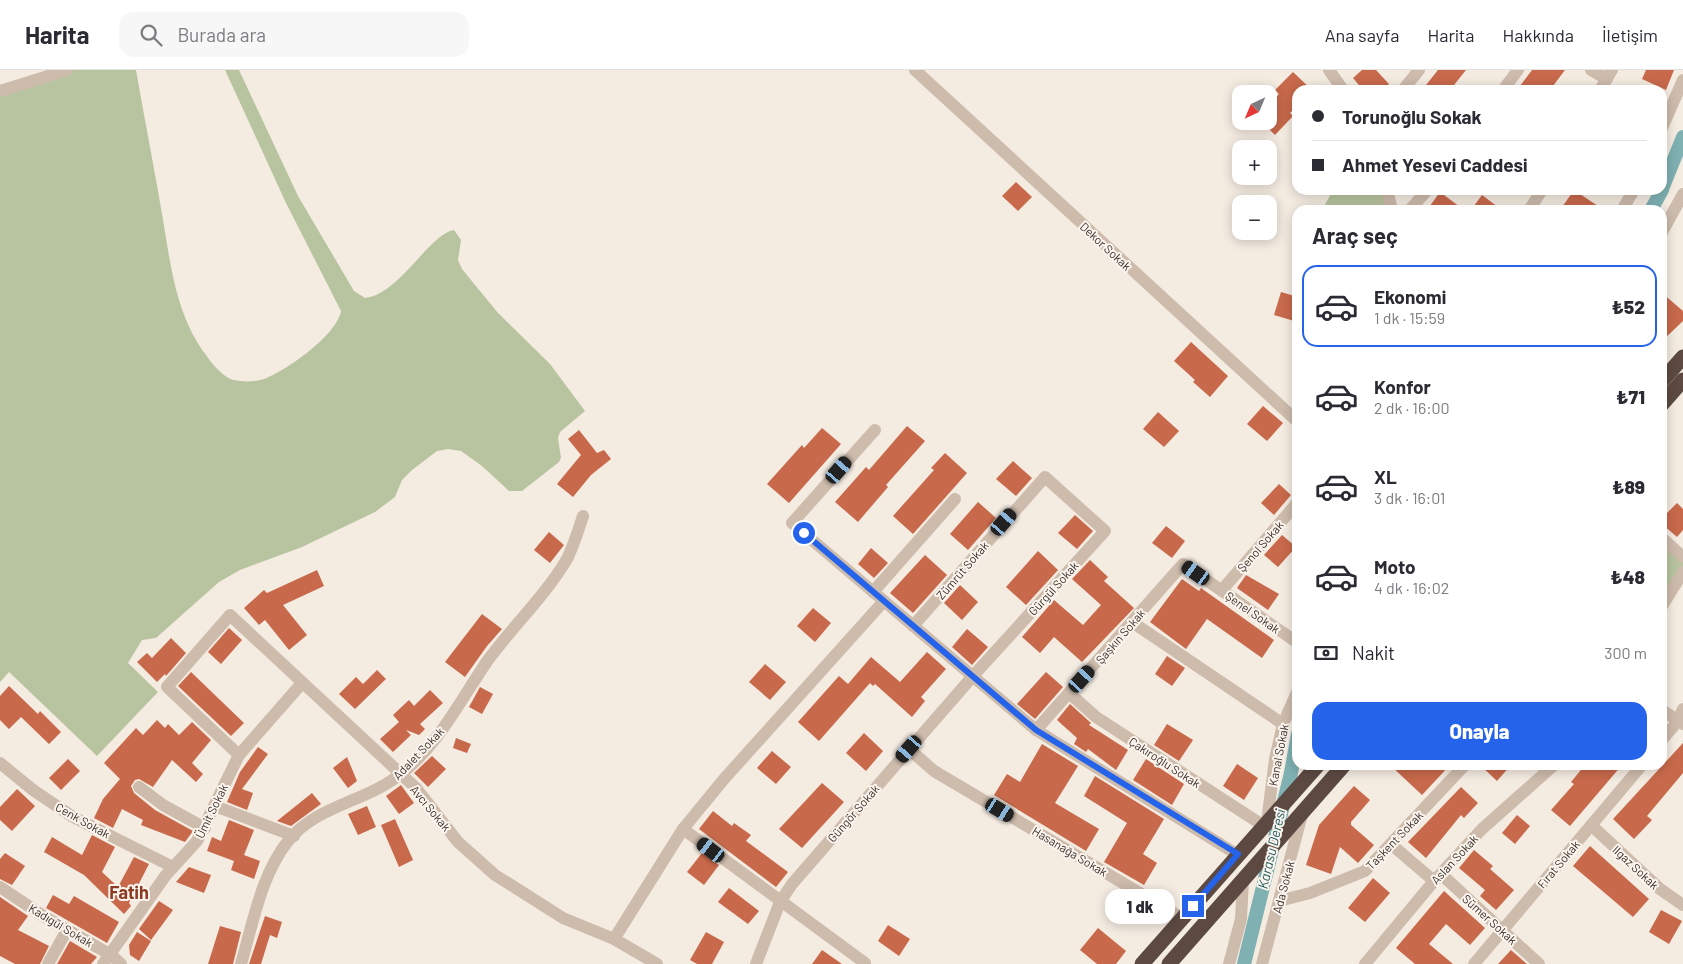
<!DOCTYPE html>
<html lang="tr">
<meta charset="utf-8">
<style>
body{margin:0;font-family:Barlow,sans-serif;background:#f7f7f7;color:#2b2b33;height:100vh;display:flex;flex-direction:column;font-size:19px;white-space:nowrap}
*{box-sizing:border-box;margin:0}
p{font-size:16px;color:#7c7c81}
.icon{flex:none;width:28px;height:28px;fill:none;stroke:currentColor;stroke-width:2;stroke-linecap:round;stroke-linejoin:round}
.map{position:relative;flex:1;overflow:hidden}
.sheet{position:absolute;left:1292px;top:135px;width:375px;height:565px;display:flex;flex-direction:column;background:#fff;border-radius:15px;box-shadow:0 2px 12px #0003}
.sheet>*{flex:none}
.top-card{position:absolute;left:1292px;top:15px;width:375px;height:110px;border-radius:15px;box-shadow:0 2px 12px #0003;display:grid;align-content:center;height:110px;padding:0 20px;background:#fff}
.needle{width:32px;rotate:224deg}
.tools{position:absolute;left:1232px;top:15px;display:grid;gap:10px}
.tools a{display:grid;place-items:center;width:45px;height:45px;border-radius:10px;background:#fff;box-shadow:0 2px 12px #0003;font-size:25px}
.end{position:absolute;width:22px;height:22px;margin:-11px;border:6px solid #2563eb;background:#fff;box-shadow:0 0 0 2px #fff}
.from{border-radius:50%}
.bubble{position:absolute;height:35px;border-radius:15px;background:#fff;box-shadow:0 2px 12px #0003;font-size:16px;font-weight:800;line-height:35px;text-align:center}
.car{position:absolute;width:15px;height:30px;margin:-15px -8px;border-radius:6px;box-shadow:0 0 4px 1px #0007;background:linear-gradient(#222 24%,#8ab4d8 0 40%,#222 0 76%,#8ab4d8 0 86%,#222 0)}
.top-card b{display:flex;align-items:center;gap:18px;height:48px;font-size:19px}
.top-card b+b{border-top:1px solid #e1e1e2}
.top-card i{width:12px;height:12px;background:#2b2b33}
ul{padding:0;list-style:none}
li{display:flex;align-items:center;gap:15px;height:82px;margin:0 10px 8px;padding:0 10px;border:2px solid transparent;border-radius:15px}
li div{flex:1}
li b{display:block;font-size:19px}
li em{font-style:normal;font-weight:800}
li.on{border-color:#2563eb}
li>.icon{width:45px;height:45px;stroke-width:1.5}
h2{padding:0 20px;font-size:22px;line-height:60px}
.pay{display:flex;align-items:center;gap:12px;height:55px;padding:0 20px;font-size:19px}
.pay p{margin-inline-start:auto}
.action{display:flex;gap:10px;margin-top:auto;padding:10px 20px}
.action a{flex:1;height:58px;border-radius:15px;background:#2563eb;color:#fff;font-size:20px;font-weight:800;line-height:58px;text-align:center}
header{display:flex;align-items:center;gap:30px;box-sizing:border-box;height:70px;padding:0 25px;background:#fff;border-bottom:1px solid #e1e1e2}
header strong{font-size:24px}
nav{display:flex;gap:28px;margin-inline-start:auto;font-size:18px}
.search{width:350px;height:45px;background:#f7f7f7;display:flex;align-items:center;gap:12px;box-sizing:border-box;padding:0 18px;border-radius:15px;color:#7c7c81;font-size:19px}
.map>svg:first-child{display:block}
</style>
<header>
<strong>Harita</strong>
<div class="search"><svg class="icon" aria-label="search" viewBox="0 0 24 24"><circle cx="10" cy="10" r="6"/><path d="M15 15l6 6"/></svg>Burada ara</div>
<nav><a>Ana sayfa</a><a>Harita</a><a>Hakkında</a><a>İletişim</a></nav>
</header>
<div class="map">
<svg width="1683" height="894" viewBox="0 0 1683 894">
<rect width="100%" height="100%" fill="#f4ebe1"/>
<g fill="#b8c4a0">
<path d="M67,0H136C144,46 153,92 161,138C170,188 174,243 206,285C211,293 224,308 234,310C243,312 254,312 264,309C286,301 337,265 341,241L286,133L225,0H239L298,126L354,221L365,228C400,224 429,164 454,160L461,170L458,190L462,199L498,243L550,294L585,341L560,362L558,368L561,388L559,392L522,421H509L482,396L461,381L448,379L437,381L412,400L402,410L395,427L375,442L302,477L240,500L219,512L156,568L142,570L128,593L158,622L97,686L9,602L0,612V21Z"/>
<path d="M1333,120H1387L1392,140H1322Z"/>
<path d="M1662,472L1683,487V502L1663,536Z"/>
</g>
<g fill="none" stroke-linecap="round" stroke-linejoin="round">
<g stroke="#7fb0b2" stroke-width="14">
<path d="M1662,119L1683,67"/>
<path d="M1651,140L1662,120"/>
<path d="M1244,894L1291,703L1298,664"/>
</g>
</g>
<g fill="#c8694b">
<path d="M1362,0H1376L1389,14L1382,20H1363L1353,8Z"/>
<path d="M1438,0H1466L1450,20H1422Z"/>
<path d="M1532,0H1565L1550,20H1517Z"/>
<path d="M1646,0H1674L1666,20L1642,9Z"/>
<path d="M1293,2L1312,20H1298V35L1290,43L1293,46L1275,65L1261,51H1269V35L1279,24L1275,20Z"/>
<path d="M1016,112L1032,127L1018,141L1002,126Z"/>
<path d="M1574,120L1604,140H1560Z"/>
<path d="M1440,122L1464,140H1427Z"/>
<path d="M1482,125L1502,140H1471Z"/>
<path d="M1281,222L1298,227V240L1294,251L1274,245Z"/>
<path d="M1662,223L1683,241V251L1662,271Z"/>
<path d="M1191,272L1228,306L1210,327L1193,312L1195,310L1174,291Z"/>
<path d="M1263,336L1283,353L1267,371L1247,354Z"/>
<path d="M1158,342L1179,361L1164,377L1143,359Z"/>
<path d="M907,356L925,371L886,415L888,417L858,452L835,432L866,397L869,400Z"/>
<path d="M822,358L841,374L789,433L767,414L802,375L804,378Z"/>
<path d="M579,360L597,383L604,380L611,389L591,405L573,427L557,414L581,385L568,369Z"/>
<path d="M945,383L967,403L913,464L893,446L934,400L931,398Z"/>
<path d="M1013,391L1032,408L1016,426L996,409Z"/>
<path d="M1279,414L1291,425L1274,445L1261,433Z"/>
<path d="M978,432L996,448L968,480L950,464Z"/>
<path d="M1677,433L1683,439V460L1677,467L1662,454V448Z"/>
<path d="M1075,445L1093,461L1077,479L1058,463Z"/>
<path d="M1166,456L1185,471L1172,488L1152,473Z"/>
<path d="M549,462L564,475L550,493L534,480Z"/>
<path d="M1282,465L1296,477L1278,497L1264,485Z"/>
<path d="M871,478L888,493L874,508L858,494Z"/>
<path d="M1038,481L1058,500L1026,535L1006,517Z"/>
<path d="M925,485L947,505L913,543L890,523Z"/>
<path d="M1090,490L1108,507L1104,511L1134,538L1082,592L1054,567L1040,583L1022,567L1054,530L1083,555L1101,535L1072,509Z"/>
<path d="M317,500L324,516L283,535L307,565L289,580L265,550L259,555L244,538L264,520L267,523Z"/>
<path d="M1246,505L1279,524L1268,540L1237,518Z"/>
<path d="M1182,509L1199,521L1201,518L1274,570L1262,588L1207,549L1186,579L1150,552Z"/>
<path d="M960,515L978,532L962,550L944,533Z"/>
<path d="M813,538L831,553L815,572L797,556Z"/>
<path d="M482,544L502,559L487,576L465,607L445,592Z"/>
<path d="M229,558L242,570L221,594L208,582Z"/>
<path d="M967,559L988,577L972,595L952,577Z"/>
<path d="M171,568L186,583L166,606L165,604L157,612L137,592L147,583L152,588Z"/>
<path d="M927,582L946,599L921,627L925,631L912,647L875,614L873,616L870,613L819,671L798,652L839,606L848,614L871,587L900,612Z"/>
<path d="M1167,586L1185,598L1172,616L1155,604Z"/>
<path d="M765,594L786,612L770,630L749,612Z"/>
<path d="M377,600L386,609L355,639L339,624L356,607L363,614Z"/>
<path d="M191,602L244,653L231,666L178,616Z"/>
<path d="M1046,602L1063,617L1035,649L1017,634Z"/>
<path d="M9,616L38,644L40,641L61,662L49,674L21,647L9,659L0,650V626Z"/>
<path d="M480,617L493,624L482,644L469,637Z"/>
<path d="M430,620L443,633L420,654L425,659L419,665L406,660L411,665L393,682L380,669L399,652L393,645L409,630L414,636Z"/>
<path d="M1070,634L1091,653L1089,655L1128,680L1116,700L1088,679L1086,682L1074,674L1077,668L1057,650Z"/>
<path d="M157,650L165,658L168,654L179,665L192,652L211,670L192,693L203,704L196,712L172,690L153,717L139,709L135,710L131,716L134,723L155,740L193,761L185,772L141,755L143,750L122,739L113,758L94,748L103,729L120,709L104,693L136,658L143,665Z"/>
<path d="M1167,654L1193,670L1179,691L1154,675Z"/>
<path d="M864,663L883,681L866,701L846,683Z"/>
<path d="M456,668L471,674L467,683L453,678Z"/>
<path d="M1683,673V703L1647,746L1652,750L1634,769L1613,749Z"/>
<path d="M1042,674L1078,696L1055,733L1099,759L1086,781L994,725L1007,704L1020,712Z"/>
<path d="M258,677L268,684L242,719L253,723L247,740L227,732L240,702Z"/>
<path d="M772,681L791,697L776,714L757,698Z"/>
<path d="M432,686L446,699L428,717L414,703Z"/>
<path d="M347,687L357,711L348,718L333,698Z"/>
<path d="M68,689L80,701L61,720L49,708Z"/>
<path d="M1146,689L1184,714L1172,735L1133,710Z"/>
<path d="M1237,694L1258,708L1244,730L1223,716Z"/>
<path d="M1390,695H1450L1422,725Z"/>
<path d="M1480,695H1511L1497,711Z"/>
<path d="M1585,695H1622L1570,756L1551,740L1574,714L1571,712Z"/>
<path d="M1095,706L1164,749L1143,784L1157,793L1144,815L1104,792L1127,753L1084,726Z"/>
<path d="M822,713L844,732L802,778L779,759Z"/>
<path d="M401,715L414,733L399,744L386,726Z"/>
<path d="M1354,716L1370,730L1351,752V755L1374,775L1358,793L1340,777L1331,804L1306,795L1319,755Z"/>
<path d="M1461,717L1478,733L1464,748L1461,745L1426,788L1408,772Z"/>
<path d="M17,719L35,736L12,761L0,750V737Z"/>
<path d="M312,723L321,734L291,756L277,751Z"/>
<path d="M367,736L376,757L358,765L348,744Z"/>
<path d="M713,741L732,756L734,753L751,765L746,771L788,802L776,817L699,759Z"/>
<path d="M1517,745L1530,756L1515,774L1502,763Z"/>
<path d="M395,749L413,790L399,797L381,755Z"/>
<path d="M229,750L254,760L244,785L260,791L254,809L231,800L234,791L207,781L212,767L221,771Z"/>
<path d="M92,765L115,777L102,802L118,817L134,787L149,794L129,833L131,836L124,844L84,805L44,782L52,767L82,785Z"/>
<path d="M1590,776L1649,829L1633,847L1573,796Z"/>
<path d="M1474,780L1493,796L1490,799L1514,820L1496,840L1480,826L1485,820L1459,798Z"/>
<path d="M5,783L25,796L12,815L0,809V789Z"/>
<path d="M702,783L719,795L704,815L687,802Z"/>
<path d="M189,797L211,805L204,823L176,812Z"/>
<path d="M1373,808L1390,823L1365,852L1348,838Z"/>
<path d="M729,818L759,841L748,854L718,832Z"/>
<path d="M1444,821L1485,858L1470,875L1446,854L1429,874L1453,894H1415L1396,878Z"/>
<path d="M53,825L69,834L74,826L119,852L107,873L46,838Z"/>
<path d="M0,827L28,846L18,860L49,876L40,894H15L0,886Z"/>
<path d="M159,831L173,840L151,870L139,859Z"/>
<path d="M1661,840L1682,851L1669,874L1649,862Z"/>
<path d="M265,846L282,852L277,868L270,865L261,894H249Z"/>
<path d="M888,855L910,869L899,886L878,871Z"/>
<path d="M220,856L241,862L233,894H208Z"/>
<path d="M1098,858L1126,881L1116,894H1097L1080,880Z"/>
<path d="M137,862L151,871L139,891L130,885L129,875Z"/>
<path d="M706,862L724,872L712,894H697L690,890Z"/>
<path d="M70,871L97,887L91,894H57Z"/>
<path d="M822,880L842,894H812Z"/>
<path d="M1511,880L1527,894H1498Z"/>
</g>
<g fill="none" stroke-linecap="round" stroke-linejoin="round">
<g stroke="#cdbbac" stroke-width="12">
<path d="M915,0L1298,352"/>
<path d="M1329,0L1343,20"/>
<path d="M1591,0L1607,9"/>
<path d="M1403,20L1419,0"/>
<path d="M1503,20L1518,0"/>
<path d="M1600,20L1612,0"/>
<path d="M0,21L67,0"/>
<path d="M1662,58L1683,10"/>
<path d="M1387,120L1392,140"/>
<path d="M1410,140L1427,120"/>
<path d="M1529,140L1542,120"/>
<path d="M1622,140L1634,120"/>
<path d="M1662,162L1683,124"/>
<path d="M875,360L792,453L1036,660L1238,785"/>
<path d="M1662,468L1683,487"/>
<path d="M1222,520L1298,432"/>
<path d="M873,522L955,429"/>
<path d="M1662,536L1683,502"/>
<path d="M1132,552L1283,654"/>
<path d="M1069,623L1096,647L1264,756"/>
<path d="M1662,640L1683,654"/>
<path d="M1036,660L1183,494L1298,573"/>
<path d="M1662,670L1678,651L1683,639"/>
<path d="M909,679L934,701L1182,848"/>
<path d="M239,685L167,617L230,545L416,718L458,772L495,805L563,848L614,869L657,894"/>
<path d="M0,693L33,720L73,747L173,797"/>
<path d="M139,717L163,735L205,758"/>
<path d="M215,736L294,766"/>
<path d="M1267,752L1275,689L1283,654L1298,620"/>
<path d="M1591,755L1660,819L1683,835"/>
<path d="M683,759L865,893"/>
<path d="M1392,775L1434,811"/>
<path d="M1441,804L1539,894"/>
<path d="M0,817L45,847L111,885L121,894"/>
<path d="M1279,831L1310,823L1365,801L1465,695"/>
<path d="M614,869L683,759L724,709L884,531"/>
<path d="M48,894L67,860"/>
<path d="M103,894L166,805L197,771L239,685L302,613"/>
<path d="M241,894C253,853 261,805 288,771C316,736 364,732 398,706C437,678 461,629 488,590C513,556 545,526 567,489C574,475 578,461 583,446"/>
<path d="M756,894L780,832L792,814L973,606L1105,461L1045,407L913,556"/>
<path d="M1229,894L1241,849L1243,810"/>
<path d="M1262,894L1303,741"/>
<path d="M1365,894L1434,811L1482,759L1554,695"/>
<path d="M1474,894L1642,695"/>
</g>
<g stroke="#5c4a42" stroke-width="15">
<path d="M1662,311L1683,287"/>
<path d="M1662,334L1683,310"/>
<path d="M1142,894L1318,695"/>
<path d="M1169,894L1344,695"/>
</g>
</g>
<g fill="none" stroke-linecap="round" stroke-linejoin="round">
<path stroke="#2563eb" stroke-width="6" d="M804,463L1036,660L1238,784L1193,836"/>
</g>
<g text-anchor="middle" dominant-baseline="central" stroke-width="4" stroke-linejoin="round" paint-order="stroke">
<g font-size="12" fill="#3b302b" stroke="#fbf5ee">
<text transform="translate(1106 176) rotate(43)">Dekor Sokak</text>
<text transform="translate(1260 476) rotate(-49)">Şenol Sokak</text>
<text transform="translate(962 500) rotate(-49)">Zümrüt Sokak</text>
<text transform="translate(1053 518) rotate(-48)">Gürgül Sokak</text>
<text transform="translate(1253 542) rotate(35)">Şenel Sokak</text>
<text transform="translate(1120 566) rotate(-49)">Şaşkın Sokak</text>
<text transform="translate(418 683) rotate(-46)">Adalet Sokak</text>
<text transform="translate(1278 685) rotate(-79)">Kanal Sokak</text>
<text transform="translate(1165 692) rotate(33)">Çakıroğlu Sokak</text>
<text transform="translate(431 738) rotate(50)">Avcı Sokak</text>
<text transform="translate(211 741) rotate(-64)">Ümit Sokak</text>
<text transform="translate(853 743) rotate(-49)">Güngör Sokak</text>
<text transform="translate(83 750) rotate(29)">Cenk Sokak</text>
<text transform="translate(1394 770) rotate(-46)">Taşkent Sokak</text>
<text transform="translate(1070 781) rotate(31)">Hasanağa Sokak</text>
<text transform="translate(1454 789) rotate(-47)">Aslan Sokak</text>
<text transform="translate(1558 794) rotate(-50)">Fırat Sokak</text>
<text transform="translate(1636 797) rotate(43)">Ilgaz Sokak</text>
<text transform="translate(1283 817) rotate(-75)">Ada Sokak</text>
<text transform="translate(1490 849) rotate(42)">Sümer Sokak</text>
<text transform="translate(61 855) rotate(31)">Kadıgül Sokak</text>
</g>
<g font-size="14" font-style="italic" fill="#1f5a5e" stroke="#fbf5ee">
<text transform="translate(1271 779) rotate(-77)">Karasu Deresi</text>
</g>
<g font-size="18" font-weight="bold" fill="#8c3b22" stroke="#fbf5ee">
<text x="129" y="822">Fatih</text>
</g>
</g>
</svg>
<div class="tools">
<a><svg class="needle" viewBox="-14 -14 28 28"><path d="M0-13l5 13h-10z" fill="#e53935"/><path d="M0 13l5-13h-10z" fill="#7c7c81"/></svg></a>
<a>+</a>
<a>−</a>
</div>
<i class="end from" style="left:804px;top:463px"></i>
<i class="end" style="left:1193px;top:836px"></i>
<div class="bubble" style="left:1105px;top:819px;width:70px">1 dk</div>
<i class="car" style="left:839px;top:400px;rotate:41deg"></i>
<i class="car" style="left:1004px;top:452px;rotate:41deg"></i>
<i class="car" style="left:1196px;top:503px;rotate:305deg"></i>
<i class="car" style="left:1082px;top:609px;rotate:42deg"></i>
<i class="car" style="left:909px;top:679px;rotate:221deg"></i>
<i class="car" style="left:1000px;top:740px;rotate:121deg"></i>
<i class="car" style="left:711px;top:780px;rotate:307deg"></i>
<div class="top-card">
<b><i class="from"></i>Torunoğlu Sokak</b>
<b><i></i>Ahmet Yesevi Caddesi</b>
</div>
<section class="sheet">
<h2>Araç seç</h2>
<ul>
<li class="on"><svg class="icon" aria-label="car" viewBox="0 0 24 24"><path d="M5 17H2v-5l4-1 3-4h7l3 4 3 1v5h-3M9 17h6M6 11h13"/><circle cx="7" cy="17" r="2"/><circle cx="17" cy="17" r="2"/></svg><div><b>Ekonomi</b><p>1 dk · 15:59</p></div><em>₺52</em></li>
<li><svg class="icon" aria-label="car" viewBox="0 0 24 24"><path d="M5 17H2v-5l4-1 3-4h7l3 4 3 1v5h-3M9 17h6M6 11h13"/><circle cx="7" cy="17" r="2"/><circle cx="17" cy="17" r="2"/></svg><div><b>Konfor</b><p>2 dk · 16:00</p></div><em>₺71</em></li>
<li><svg class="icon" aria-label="car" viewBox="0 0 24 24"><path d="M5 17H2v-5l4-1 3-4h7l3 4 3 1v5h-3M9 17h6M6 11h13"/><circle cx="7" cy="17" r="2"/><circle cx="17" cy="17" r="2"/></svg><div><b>XL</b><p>3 dk · 16:01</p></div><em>₺89</em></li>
<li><svg class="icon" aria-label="car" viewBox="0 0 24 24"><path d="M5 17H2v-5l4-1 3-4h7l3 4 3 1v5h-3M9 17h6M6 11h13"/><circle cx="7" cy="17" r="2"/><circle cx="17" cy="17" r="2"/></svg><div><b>Moto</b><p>4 dk · 16:02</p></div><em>₺48</em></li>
</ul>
<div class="pay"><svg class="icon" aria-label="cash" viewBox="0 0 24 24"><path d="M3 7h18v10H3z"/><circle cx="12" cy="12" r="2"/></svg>Nakit<p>300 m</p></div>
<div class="action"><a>Onayla</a></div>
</section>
</div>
